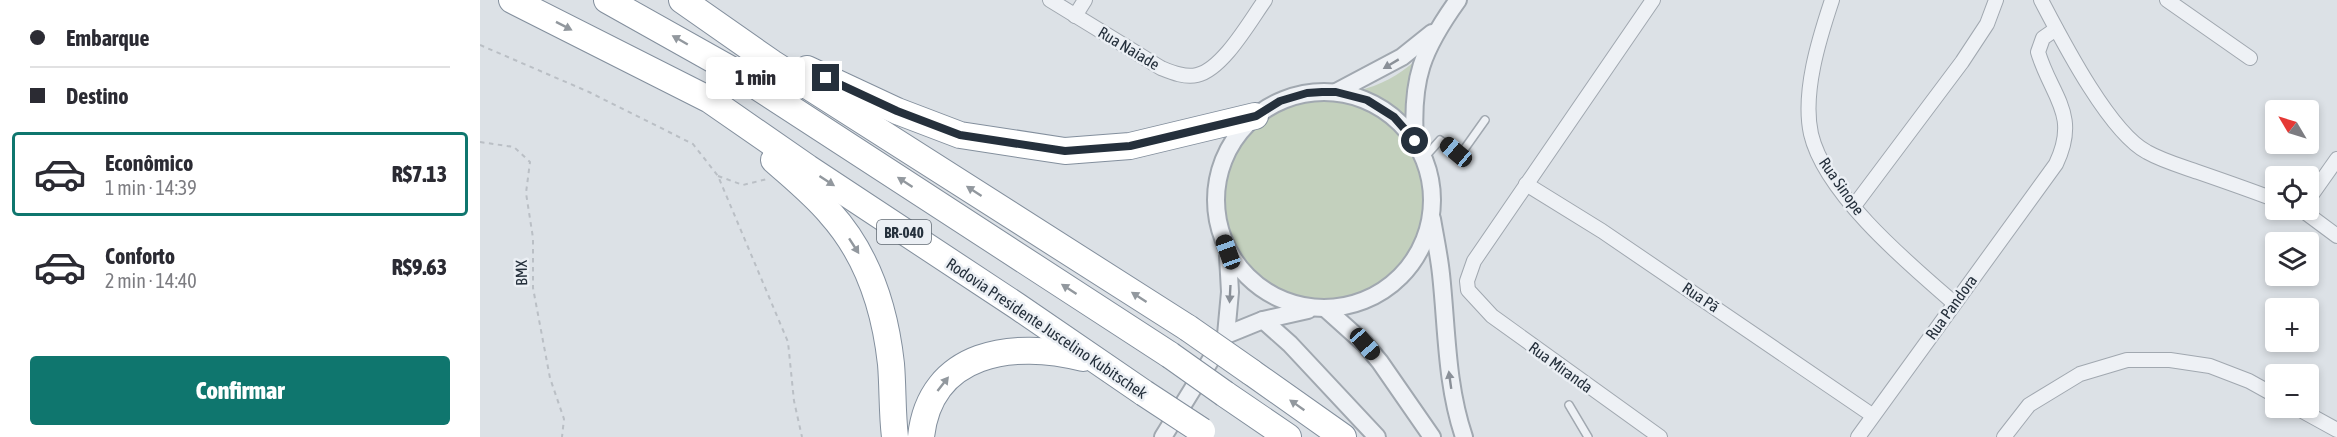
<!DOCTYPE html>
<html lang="pt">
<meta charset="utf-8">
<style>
body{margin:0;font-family:"Asap Condensed",sans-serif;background:#f7f7f7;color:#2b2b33;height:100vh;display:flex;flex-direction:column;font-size:22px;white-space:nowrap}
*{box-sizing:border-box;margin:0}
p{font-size:20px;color:#7c7c81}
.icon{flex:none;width:33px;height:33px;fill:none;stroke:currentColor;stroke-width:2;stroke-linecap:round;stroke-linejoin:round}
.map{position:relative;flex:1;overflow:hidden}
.panel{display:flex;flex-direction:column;background:#fff;width:480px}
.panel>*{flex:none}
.hud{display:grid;align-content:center;height:132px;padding:0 30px;background:#fff}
.needle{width:39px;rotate:308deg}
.fabs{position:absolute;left:1785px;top:100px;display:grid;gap:12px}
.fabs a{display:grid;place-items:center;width:54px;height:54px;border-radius:6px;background:#fff;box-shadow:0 3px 9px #0003;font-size:30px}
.end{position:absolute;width:27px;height:27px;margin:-14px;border:8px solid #25303c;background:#fff;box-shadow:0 0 0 3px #fff}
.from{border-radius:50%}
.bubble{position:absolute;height:42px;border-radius:6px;background:#fff;box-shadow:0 3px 9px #0003;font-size:20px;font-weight:800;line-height:42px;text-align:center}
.car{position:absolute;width:18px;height:36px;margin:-18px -9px;border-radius:8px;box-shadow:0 0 4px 2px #0007;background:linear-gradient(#222 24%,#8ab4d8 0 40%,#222 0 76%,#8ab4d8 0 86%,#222 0)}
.hud b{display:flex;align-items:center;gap:21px;height:57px;font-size:22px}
.hud b+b{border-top:2px solid #e1e1e2}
.hud i{width:15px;height:15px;background:#2b2b33}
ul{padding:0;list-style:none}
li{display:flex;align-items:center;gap:18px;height:84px;margin:0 12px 9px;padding:0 18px;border:3px solid transparent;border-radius:6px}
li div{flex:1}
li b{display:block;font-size:22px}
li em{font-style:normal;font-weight:800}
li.selected{border-color:#0f766e}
li>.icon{width:54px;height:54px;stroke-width:1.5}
.cta{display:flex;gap:12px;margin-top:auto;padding:12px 30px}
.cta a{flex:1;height:69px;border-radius:6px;background:#0f766e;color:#fff;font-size:24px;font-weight:800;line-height:69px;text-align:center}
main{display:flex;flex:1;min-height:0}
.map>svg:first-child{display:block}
</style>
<main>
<section class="panel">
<div class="hud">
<b><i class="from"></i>Embarque</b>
<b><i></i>Destino</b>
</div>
<ul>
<li class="selected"><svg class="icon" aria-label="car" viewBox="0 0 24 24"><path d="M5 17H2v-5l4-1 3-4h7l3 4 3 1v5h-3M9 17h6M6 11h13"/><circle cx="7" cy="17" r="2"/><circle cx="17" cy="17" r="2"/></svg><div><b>Econômico</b><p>1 min · 14:39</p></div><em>R$7.13</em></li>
<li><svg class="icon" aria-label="car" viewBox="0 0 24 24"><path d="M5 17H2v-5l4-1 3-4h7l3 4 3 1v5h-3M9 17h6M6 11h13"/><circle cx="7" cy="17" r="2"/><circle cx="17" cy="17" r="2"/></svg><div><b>Conforto</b><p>2 min · 14:40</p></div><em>R$9.63</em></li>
</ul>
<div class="cta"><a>Confirmar</a></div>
</section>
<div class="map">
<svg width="1857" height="437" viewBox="0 0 1857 437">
<rect width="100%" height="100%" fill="#dce1e6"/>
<g fill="#c3d0bd">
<path d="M936,60L926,100L929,127C910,104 906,97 877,91C901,85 918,76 936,60Z"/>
<circle cx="842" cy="202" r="102"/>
</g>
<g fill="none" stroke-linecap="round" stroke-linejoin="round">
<g stroke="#a1a8b0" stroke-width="10">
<g id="service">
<path d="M944,158L960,140L976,152L983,151L1005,120"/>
<path d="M1089,405L1108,437"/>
</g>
</g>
<g stroke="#a1a8b0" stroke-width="16">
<g id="minor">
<path d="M570,0L681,68C691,72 705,78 717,75C743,69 770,21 785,0"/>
<path d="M1173,0L994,261L987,281L988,290L1012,316L1180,437"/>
<path d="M1352,0C1339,39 1322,93 1331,134C1345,194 1429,264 1474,303"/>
<path d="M1561,0C1582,40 1629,132 1667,152C1683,161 1701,166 1718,172C1744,181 1770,190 1796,200"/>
<path d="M1687,0L1770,58"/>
<path d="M595,16L605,0"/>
<path d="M1046,184L1122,231L1392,415"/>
<path d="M1828,200L1857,159"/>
<path d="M1374,206L1482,62L1507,24L1516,0"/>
<path d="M1822,210L1857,236"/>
<path d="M1817,408L1857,430"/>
<path d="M1378,437L1576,164C1600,114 1571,96 1558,52L1563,38L1576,29"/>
<path d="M1524,437L1549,405L1600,374L1647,360H1690L1730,366L1769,381L1796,396"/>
</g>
</g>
<g stroke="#a1a8b0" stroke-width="20">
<g id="tertiary">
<circle cx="844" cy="200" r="108"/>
<path d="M856,92L922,57L952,33"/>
<path d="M935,141C931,79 942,50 978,0"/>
<path d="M952,219C955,237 959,255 961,274C967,329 966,384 984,437"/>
<path d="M846,309L885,344L900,362L952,437"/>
<path d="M783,320L810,344L897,437"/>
<path d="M746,335L783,320L828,310"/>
<path d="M683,437L746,335L750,292L748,256"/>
</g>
</g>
<g stroke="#838f9d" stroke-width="28">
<g id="motorway">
<path d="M32,0L230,100L328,168L537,306L664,393"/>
<path d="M127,0L250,69L690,355"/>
<path d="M202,0L292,63L708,328"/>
<path d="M327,69L417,111L480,135L585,151L650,146L775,116"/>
<path d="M294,160C313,177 334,194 350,213C388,255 405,309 411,364C413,388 412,413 415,437"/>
<path d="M771,372L863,437"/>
<path d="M745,394L808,437"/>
<path d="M441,437C450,351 534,340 603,358"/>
</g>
</g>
<g stroke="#babfc5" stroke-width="2" stroke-dasharray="4.5 4.5" stroke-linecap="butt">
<path d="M0,45L109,92L213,144L238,176L308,342L314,401L322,437"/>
<path d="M0,142L34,147L50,162L46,193L53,238V288L70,378L84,419L82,437"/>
<path d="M238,176L263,185L287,179"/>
</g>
<use href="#service" stroke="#eef1f5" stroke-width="7"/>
<use href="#minor" stroke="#eef1f5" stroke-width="14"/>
<use href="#tertiary" stroke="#eef1f5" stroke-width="16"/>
<use href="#motorway" stroke="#fff" stroke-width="26"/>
<g stroke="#838f9d" stroke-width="28" stroke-linecap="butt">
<g id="motorway-bridge">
<path d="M708,328L771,372"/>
<path d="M690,355L745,394"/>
<path d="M664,393L722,431"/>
</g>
</g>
<use href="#motorway-bridge" stroke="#fff" stroke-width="26"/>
</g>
<defs><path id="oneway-solid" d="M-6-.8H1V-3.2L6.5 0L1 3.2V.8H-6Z" transform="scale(1.5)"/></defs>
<g fill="#92989e">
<use href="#oneway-solid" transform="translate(84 26) rotate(27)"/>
<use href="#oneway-solid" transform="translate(200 40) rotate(-150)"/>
<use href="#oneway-solid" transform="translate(347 181) rotate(33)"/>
<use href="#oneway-solid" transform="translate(425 182) rotate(-147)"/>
<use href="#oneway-solid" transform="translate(494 191) rotate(-147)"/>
<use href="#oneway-solid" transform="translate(374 246) rotate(57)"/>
<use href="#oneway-solid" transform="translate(589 289) rotate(-147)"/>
<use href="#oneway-solid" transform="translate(659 297) rotate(-147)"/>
<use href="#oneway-solid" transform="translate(463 384) rotate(-52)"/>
<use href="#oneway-solid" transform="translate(817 405) rotate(-145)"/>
</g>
<g fill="#8a9098">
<use href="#oneway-solid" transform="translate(911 64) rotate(149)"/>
<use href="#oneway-solid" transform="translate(750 294) rotate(93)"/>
<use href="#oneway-solid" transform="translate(970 380) rotate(-98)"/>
</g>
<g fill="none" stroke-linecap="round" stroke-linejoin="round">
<path stroke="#25303c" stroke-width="8" d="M346,78L417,111L480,135L585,151L650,146L776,116L800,101L827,93L842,92H856L887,100L914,117L935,141"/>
</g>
<g text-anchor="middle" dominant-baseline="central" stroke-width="5" stroke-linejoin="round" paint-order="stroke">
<rect fill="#ebeff4" stroke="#606973" stroke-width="1.5" x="397" y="220" width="54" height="24" rx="4.5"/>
<g font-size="15" font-weight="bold" fill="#25303c">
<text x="424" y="232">BR-040</text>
</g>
<g font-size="16" fill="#25303c" stroke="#ebeff4">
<text transform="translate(649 48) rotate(31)">Rua Naiade</text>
<text transform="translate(1362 186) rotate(55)">Rua Sinope</text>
<text transform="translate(41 273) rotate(-91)">BMX</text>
<text transform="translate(1221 297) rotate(34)">Rua Pã</text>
<text transform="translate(1471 307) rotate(-54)">Rua Pandora</text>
<text transform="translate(567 328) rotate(34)">Rodovia Presidente Juscelino Kubitschek</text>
<text transform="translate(1081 367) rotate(36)">Rua Miranda</text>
</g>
</g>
</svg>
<div class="fabs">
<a><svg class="needle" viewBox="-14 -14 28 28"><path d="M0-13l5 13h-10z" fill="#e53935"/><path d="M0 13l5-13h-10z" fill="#7c7c81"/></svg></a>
<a><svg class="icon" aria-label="locate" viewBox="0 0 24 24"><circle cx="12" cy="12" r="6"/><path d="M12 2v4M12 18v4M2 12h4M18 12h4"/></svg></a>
<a><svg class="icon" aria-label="layers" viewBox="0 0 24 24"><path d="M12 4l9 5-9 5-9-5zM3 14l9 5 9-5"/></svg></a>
<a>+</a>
<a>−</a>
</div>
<i class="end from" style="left:935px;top:141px"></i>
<i class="end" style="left:346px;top:78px"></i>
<div class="bubble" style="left:226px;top:57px;width:99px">1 min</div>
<i class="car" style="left:976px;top:152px;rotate:310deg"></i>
<i class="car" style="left:748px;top:252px;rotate:340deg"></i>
<i class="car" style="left:885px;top:344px;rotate:139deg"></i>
</div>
</main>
